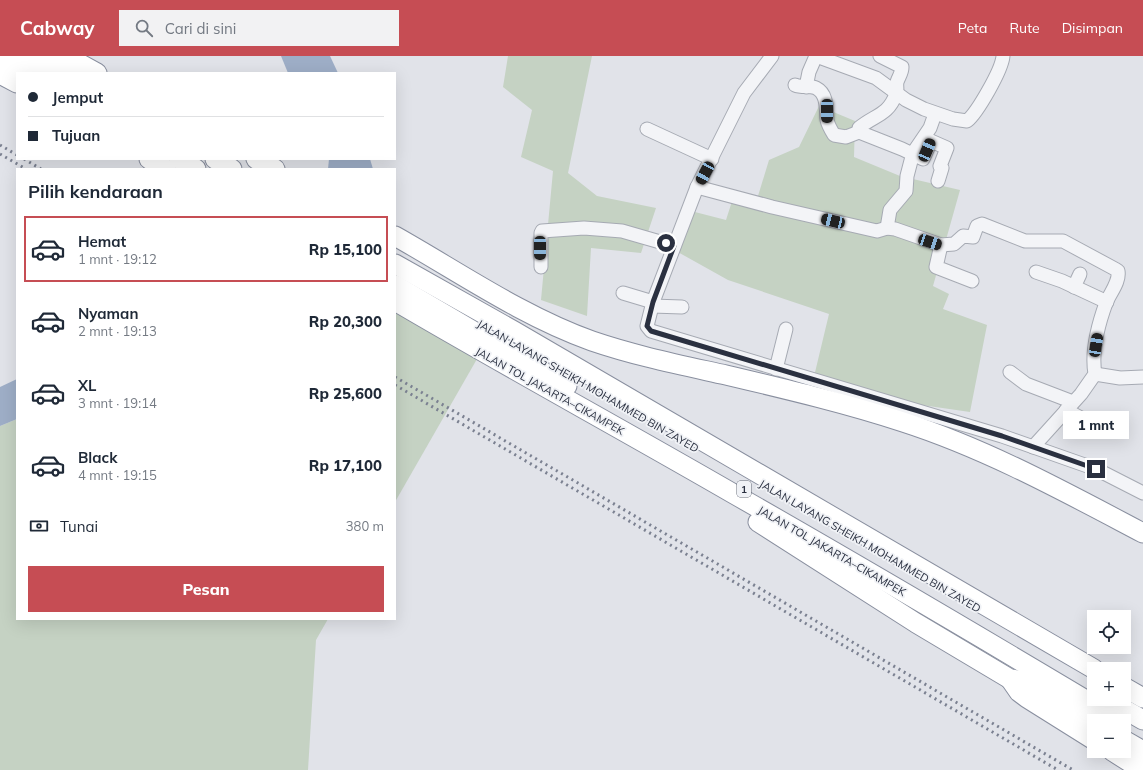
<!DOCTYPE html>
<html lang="id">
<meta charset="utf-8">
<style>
body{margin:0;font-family:Mulish,sans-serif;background:#f2f2f3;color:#1f2937;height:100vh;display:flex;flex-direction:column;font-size:15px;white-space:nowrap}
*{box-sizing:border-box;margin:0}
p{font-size:13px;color:#747a83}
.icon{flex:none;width:22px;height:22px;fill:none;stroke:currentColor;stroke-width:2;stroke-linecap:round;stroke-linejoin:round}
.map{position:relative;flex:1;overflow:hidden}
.drawer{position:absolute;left:16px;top:112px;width:380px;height:452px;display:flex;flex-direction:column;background:#fff;border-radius:0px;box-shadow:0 4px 16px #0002}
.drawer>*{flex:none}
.hud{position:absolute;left:16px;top:16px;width:380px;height:88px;border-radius:0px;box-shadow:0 4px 16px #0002;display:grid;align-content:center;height:88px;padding:0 12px;background:#fff}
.buttons{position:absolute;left:1087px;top:554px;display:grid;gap:8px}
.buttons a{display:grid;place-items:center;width:44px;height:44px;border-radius:0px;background:#fff;box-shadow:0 4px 16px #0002;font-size:20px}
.end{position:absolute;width:18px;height:18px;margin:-9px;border:5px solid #2a3040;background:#fff;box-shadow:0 0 0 2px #fff}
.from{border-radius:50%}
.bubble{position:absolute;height:28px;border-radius:0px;background:#fff;box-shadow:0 4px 16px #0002;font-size:13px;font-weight:800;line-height:28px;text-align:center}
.car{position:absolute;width:12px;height:24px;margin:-12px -6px;border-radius:5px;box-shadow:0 0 3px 1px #0007;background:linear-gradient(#222 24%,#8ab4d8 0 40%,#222 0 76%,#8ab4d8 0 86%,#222 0)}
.hud b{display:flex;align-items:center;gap:14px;height:38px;font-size:15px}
.hud b+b{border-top:1px solid #e0e1e3}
.hud i{width:10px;height:10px;background:#1f2937}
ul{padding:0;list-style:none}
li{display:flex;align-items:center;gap:12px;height:66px;margin:0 8px 6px;padding:0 4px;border:2px solid transparent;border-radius:0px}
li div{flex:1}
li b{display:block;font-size:15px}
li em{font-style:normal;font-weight:800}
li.selected{border-color:#c64d54}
li>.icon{width:36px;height:36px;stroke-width:1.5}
h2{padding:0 12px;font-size:18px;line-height:48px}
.pay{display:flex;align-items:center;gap:10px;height:44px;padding:0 12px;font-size:15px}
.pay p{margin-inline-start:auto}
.button{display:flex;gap:8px;margin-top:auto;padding:8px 12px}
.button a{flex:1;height:46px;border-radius:0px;background:#c64d54;color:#fff;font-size:16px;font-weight:800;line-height:46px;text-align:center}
header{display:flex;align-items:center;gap:24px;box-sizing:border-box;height:56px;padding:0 20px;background:#c64d54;color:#fff}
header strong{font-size:19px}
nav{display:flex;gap:22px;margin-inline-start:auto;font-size:14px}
.search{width:280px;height:36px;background:#f2f2f3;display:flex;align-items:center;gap:10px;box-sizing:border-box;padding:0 14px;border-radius:0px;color:#747a83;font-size:15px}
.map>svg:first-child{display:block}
</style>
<header>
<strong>Cabway</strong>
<div class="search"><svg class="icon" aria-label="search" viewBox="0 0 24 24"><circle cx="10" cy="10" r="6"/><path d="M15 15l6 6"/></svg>Cari di sini</div>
<nav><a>Peta</a><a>Rute</a><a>Disimpan</a></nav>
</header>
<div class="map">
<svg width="1143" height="714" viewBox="0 0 1143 714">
<rect width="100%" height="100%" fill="#e1e3e9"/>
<g fill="#c5d2c3">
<path d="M508,0H592L568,117L597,140L656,152L641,197L591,192L587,260L541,244L553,115L521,101L532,54L503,31Z"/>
<path d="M819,50L855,65L854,101L900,120L960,134L933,230L949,238L943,253L987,269L970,356L811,333L829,258L728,224L676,195L691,155L726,164L734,139L758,140L769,104L799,91Z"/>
<path d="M395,245L481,296L395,446Z"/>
<path d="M17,363V563H328L316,584L308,714H0V370Z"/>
</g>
<g fill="#9eaec7">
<path d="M281,0H330L338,17H288Z"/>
<path d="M329,103H370L373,113H328Z"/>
<path d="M17,323V363L0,370V331Z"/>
</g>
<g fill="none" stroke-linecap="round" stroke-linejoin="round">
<g stroke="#a6aab3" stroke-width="15">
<g id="minor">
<path d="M772,0L744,37L697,131L653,246L647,270L651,275L1002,380L1096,413L1143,437"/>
<path d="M816,0L876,22L906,44L924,53L953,63L967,65C977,57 1002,14 1003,0"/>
<path d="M880,0L902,11C902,17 899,20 897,26C896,30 898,34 896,38C888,60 874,59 859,72V76L902,93L923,103L931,85L947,92L940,110L942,112L938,125"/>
<path d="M795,29C802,32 810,29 816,32C828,38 826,54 827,64C828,69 831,74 834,79L846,81L859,76"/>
<path d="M806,31L809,16L816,0"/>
<path d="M647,73L712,103"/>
<path d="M697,131L772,151L877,175L887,172L895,173L941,189L954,188L963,180L973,181L977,170L982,168L1025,185H1063L1115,213L1118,215C1120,226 1110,237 1106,247C1098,269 1091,295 1095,318L1081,338L1033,391"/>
<path d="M887,172L890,154L906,135L907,120L913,97L930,72L935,58"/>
<path d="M941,189L936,211L972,225"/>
<path d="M541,211V177L542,175L584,172L622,175L674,190"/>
<path d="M1036,216L1062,225L1107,246"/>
<path d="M1074,231L1080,218"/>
<path d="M623,237L653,246"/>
<path d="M652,250L682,251"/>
<path d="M776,313L786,273"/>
<path d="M1010,316L1026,328L1073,346"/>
<path d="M1095,318L1120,322L1143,321"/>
<path d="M1066,354L1096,370"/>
</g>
</g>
<g stroke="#898f9f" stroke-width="21">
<g id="highway">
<path d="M2,0L32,17"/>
<path d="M22,0L52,17"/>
<path d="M66,0L97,17"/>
<path d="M43,2L69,17"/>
<path d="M0,18L17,27"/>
<path d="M149,103L166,113"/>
<path d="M179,103L196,113"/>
<path d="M215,103L232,113"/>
<path d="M256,103L275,113"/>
<path d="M395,180C459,216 522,260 592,285C636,300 681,309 726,319C785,333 845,347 903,366C987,393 1065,436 1143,477"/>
<path d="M395,208L514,275L1094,613"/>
<path d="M395,229L567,330"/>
<path d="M395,245C509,312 625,375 739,441C867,514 994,589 1121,665"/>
<path d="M758,466L916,567L1010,623C1034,624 1072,653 1094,666"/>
<path d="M1010,623L1019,636L1027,642L1094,684"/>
<path d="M1124,631L1143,642"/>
<path d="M1110,645L1143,664"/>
<path d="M1124,684L1143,695"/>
<path d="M1112,695L1142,714"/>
</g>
</g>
<use href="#minor" stroke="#f3f4f7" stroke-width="13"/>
<use href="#highway" stroke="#fff" stroke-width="19"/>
<g stroke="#7b8191" stroke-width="3" stroke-dasharray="2 4" stroke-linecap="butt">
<path d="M0,89L17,99"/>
<path d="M0,98L26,113"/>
<path d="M24,103L41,113"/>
<path d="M395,321L1073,714"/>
<path d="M395,329L1058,714"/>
</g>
</g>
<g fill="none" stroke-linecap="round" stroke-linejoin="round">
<path stroke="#2a3040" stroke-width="5" d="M666,187L674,190L653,246L647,270L651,275L1002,380L1096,413"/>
</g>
<g text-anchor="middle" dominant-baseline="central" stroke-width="3.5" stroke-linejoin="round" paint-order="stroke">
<rect fill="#f0f2f6" stroke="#656a77" stroke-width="1" x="737" y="425" width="14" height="16" rx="3"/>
<g font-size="10" font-weight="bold" fill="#2a3040">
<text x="744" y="433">1</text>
</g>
<g font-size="11" fill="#2a3040" stroke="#f0f2f6">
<text transform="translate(588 330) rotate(30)">JALAN LAYANG SHEIKH MOHAMMED BIN ZAYED</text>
<text transform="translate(550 335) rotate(29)">JALAN TOL JAKARTA–CIKAMPEK</text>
<text transform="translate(870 490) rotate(30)">JALAN LAYANG SHEIKH MOHAMMED BIN ZAYED</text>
<text transform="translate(832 495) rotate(30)">JALAN TOL JAKARTA–CIKAMPEK</text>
</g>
</g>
</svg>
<div class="buttons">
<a><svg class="icon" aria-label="locate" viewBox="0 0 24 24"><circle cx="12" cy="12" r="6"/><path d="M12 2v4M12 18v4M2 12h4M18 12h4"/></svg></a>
<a>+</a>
<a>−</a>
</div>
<i class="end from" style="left:666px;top:187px"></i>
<i class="end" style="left:1096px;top:413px"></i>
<div class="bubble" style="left:1063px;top:355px;width:66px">1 mnt</div>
<i class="car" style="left:827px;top:55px;rotate:180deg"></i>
<i class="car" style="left:927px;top:94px;rotate:23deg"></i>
<i class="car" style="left:705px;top:117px;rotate:208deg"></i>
<i class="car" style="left:833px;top:165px;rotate:283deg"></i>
<i class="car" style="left:930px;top:186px;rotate:108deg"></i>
<i class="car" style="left:540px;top:192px;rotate:180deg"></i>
<i class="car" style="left:1096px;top:289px;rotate:9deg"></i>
<div class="hud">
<b><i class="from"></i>Jemput</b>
<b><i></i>Tujuan</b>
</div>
<section class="drawer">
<h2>Pilih kendaraan</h2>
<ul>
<li class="selected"><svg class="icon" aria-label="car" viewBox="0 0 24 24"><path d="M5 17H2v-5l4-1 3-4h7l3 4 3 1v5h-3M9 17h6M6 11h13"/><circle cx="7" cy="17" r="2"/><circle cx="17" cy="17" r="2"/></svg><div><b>Hemat</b><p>1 mnt · 19:12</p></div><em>Rp 15,100</em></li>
<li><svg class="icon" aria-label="car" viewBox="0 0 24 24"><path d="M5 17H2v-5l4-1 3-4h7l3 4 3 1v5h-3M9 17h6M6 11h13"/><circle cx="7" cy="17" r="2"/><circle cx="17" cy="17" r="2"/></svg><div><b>Nyaman</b><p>2 mnt · 19:13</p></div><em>Rp 20,300</em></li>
<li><svg class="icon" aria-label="car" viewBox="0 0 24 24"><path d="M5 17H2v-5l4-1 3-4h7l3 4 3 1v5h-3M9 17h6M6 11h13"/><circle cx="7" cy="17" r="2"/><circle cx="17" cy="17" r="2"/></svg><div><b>XL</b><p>3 mnt · 19:14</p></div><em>Rp 25,600</em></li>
<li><svg class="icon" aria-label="car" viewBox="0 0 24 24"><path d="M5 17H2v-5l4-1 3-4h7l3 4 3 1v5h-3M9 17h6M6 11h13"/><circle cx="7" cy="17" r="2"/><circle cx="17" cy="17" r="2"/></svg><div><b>Black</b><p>4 mnt · 19:15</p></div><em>Rp 17,100</em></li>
</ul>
<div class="pay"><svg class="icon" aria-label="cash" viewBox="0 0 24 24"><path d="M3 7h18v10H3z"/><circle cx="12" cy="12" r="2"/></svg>Tunai<p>380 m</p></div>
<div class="button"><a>Pesan</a></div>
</section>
</div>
